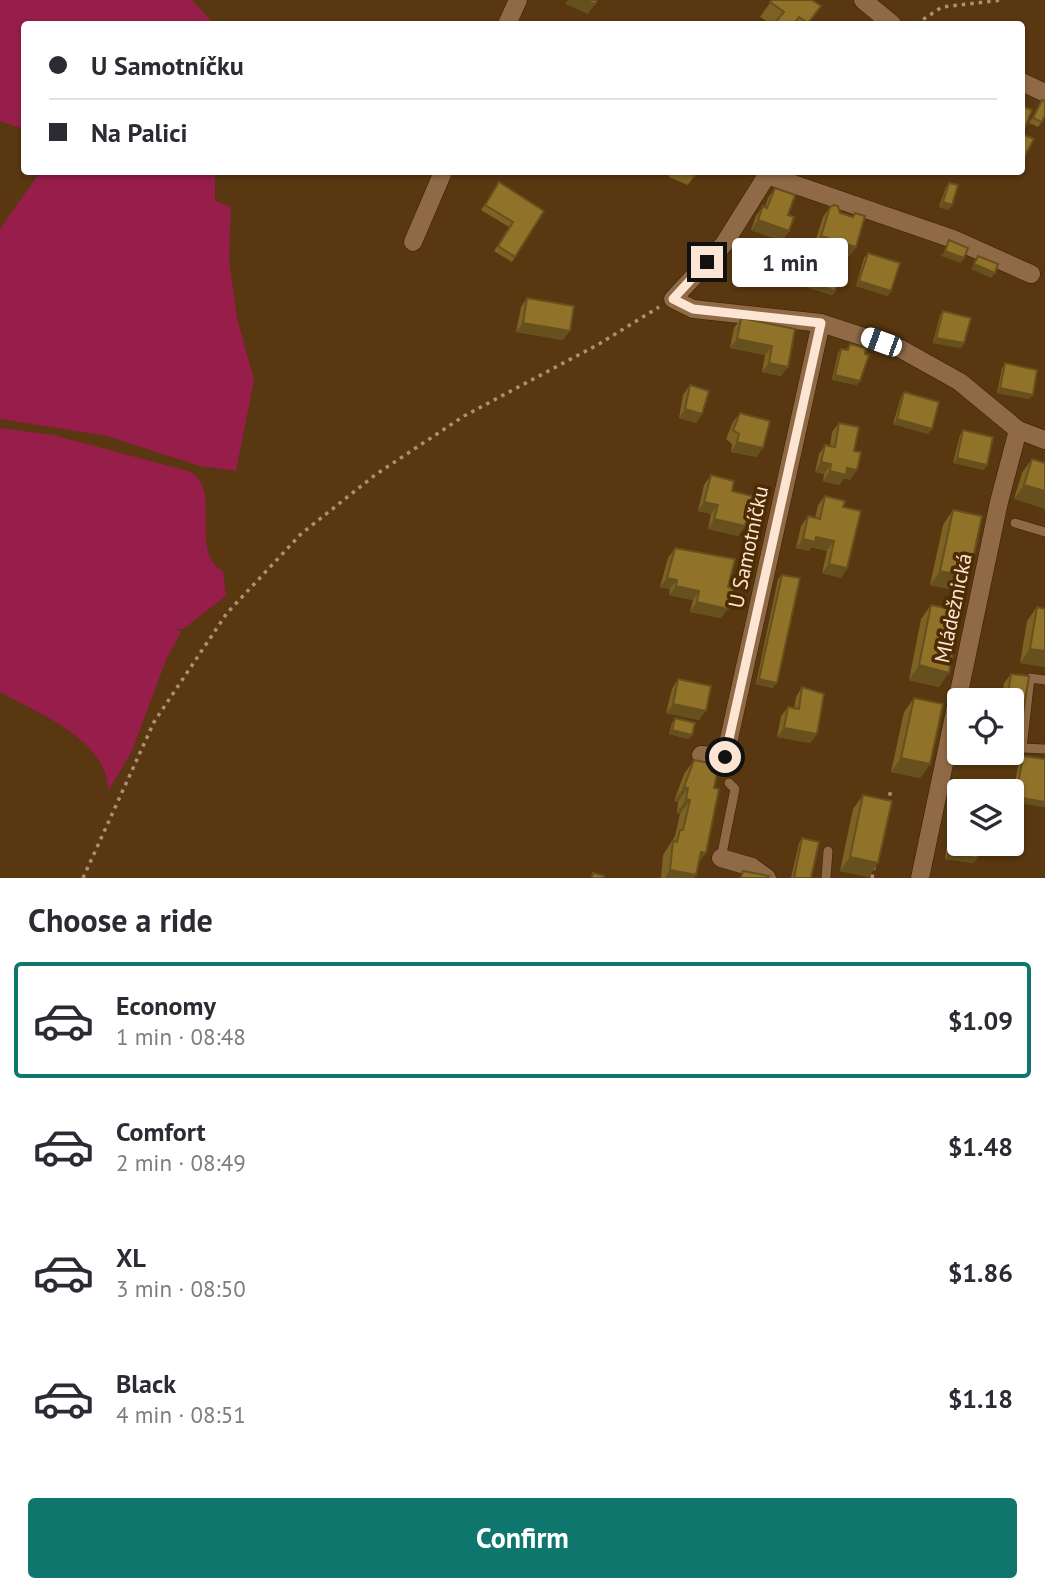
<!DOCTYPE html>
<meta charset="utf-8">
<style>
body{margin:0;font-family:"PT Sans",sans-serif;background:#f7f7f7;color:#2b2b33;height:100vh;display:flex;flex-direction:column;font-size:26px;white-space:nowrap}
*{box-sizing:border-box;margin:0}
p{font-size:23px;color:#7c7c81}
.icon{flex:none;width:38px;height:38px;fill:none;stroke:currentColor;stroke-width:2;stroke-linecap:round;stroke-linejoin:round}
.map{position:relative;height:878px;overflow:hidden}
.sheet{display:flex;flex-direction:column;background:#fff;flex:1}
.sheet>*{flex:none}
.banner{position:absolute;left:21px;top:21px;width:1004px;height:154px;border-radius:7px;box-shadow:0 2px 5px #0004;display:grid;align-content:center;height:154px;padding:0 28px;background:#fff}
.controls{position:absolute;left:947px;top:688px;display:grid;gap:14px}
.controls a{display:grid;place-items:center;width:77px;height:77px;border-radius:7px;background:#fff;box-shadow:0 2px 5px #0004;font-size:35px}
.end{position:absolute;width:32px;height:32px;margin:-16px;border:9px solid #fce6d3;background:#111;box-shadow:0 0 0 4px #111}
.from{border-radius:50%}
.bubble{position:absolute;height:49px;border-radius:7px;background:#fff;box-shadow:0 2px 5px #0004;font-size:23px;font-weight:700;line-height:49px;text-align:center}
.car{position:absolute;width:21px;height:42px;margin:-21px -10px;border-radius:9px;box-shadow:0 0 5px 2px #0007;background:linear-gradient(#fff 24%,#345 0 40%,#fff 0 76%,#345 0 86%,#fff 0)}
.banner b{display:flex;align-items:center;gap:24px;height:66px;font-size:26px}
.banner b+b{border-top:2px solid #e1e1e2}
.banner i{width:18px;height:18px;background:#2b2b33}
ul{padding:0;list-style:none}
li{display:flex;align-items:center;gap:21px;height:116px;margin:0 14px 10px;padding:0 14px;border:4px solid transparent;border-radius:7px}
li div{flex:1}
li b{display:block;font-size:26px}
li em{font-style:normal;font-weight:700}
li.selected{border-color:#0f766e}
li>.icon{width:63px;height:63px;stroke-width:1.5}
h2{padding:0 28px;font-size:32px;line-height:84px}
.button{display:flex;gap:14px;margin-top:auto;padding:14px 28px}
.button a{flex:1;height:80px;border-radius:7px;background:#0f766e;color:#fff;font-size:28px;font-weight:700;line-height:80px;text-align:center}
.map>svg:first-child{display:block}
</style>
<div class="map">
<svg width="1045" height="878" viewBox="0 0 1045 878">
<rect width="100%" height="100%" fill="#583711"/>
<g fill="#971d4a">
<path d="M0,0H192L214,24H24V129L0,121Z"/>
<path d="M40,172H215V201L231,207L229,260L237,318L254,380L236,471L200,466L107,436L0,419V229Z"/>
<path d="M0,428L53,435L188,471C225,488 187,551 223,571L226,596L183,629H175L181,632L166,660L132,751L108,791C109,740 37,713 0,692Z"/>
</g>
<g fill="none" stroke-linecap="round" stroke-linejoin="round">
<g stroke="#381f03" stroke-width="10">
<g id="lane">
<path d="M1015,523L1045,532"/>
<path d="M1045,680L1030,678L1022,748L1045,749"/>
<path d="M721,858L735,789L729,783"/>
<path d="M826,878L828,851"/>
</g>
</g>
<g stroke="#381f03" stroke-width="19">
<g id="street">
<path d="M863,0L892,24"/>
<path d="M507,24L518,0"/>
<path d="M1022,82L1045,93"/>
<path d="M769,172L724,244L673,299L693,309L821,323L901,349L960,382L1018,430L1045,440"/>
<path d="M767,175L953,239L1031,274"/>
<path d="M413,242L443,172"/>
<path d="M701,755L725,757L821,323"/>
<path d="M721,858L752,867L767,878"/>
<path d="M920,878L999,502L1018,430"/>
</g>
</g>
<g stroke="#ac9074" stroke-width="3.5" stroke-dasharray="3.5 5" stroke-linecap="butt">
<path d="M916,24L942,7L1001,0"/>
<path d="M888,804L891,789"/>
<path d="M83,878L154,722L227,613L301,534L375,475L464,416L599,344L659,307"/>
<path d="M872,878L874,866"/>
</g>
<use href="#lane" stroke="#906a46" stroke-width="9"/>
<use href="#street" stroke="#906a46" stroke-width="18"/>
</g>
<g fill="#7d6223">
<path d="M772,0L821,6L808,24H772L760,17Z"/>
<path d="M1042,100V122L1038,127L1029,123Z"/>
<path d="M664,172H697L688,185L671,178Z"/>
<path d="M499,182L544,211L512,262L494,251L509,227L481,210Z"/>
<path d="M949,183L952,205L948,210L939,207L946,187Z"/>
<path d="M775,188L788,215L789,231L782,241L751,230L756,216L763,206L765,207L768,198Z"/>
<path d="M830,207L840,213L852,217L855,213L856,247L849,256L814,245L823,217Z"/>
<path d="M750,239L768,278L739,269L747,244Z"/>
<path d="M868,253L888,296L856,286L864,258Z"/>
<path d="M817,261L835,291L832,295L806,287L813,266Z"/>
<path d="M527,298L563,340L516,332L521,307Z"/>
<path d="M943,311L964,343L961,348L933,343L940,315Z"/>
<path d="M741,318L795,329L781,376L762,372L765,355L730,348L734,328Z"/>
<path d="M850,344L865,354L857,385L832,380L838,353L841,349L846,350Z"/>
<path d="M1005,363L1033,395L1029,399L997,393L1002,368Z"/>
<path d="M690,385L702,414L696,423L679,418L683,395Z"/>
<path d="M904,392L928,434L893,424L901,397Z"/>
<path d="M740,413L757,457L731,452L732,444L726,439L733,422Z"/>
<path d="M839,423L854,451L850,480L844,478L839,485L823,481L824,474L815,472L819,454L825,445L830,446L832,432Z"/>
<path d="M963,430L984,470L953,463L960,435Z"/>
<path d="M1032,459L1045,463L1014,499L1022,473Z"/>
<path d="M711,475L732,491L745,526L738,536L708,529L711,514L698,511L704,485Z"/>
<path d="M825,496L843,507L847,568L841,578L822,573L827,551L811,547L809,551L796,548L801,526L808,516L815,518L818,505Z"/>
<path d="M953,510L959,591L930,585L943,525Z"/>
<path d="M675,548L728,587L721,618L690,612L693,600L669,595L670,589L660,587L668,558Z"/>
<path d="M782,575L773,688L756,684L778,579Z"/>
<path d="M931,605L939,687L909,680L921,619Z"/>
<path d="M1037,607L1045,609V667L1020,663L1027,621Z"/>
<path d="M1011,674L1014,737L1012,700H1002L1004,683Z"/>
<path d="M678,679L699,720L666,713L672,689Z"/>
<path d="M802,687L817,734L810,743L777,737L781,716L788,707L794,708L796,697Z"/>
<path d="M914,698L930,764L920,778L891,772L904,712Z"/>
<path d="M675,718L692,735L689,739L669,734L672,723Z"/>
<path d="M1023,756L1045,759V807L1012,802L1019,760Z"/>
<path d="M694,760L699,863L696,875L694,878H661L663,855L675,836L680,814L677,813L678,802L674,801L684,774Z"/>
<path d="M863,795L869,877L840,871L853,809Z"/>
<path d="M959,813V844L974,863L945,859L948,838L952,833H955L958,815Z"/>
<path d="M802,838L811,878H791L799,843Z"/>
</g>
<g fill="#66501d">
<path d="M568,0H584L595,4L588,14L565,4Z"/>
<path d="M943,202L952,205L948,210L939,207Z"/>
<path d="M758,220L789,231L782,241L751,230Z"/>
<path d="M821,236L856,247L849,256L814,245Z"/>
<path d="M945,251L964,258L961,263L941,256Z"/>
<path d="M743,264L771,274L768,278L739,269Z"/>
<path d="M974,264L995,273L991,278L971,269Z"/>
<path d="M859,281L891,291L888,296L856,286Z"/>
<path d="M809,282L835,291L832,295L806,287Z"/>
<path d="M523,323L570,331L563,340L516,332Z"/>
<path d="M936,338L964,343L961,348L933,343Z"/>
<path d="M737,339L772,346L765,355L730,348Z"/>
<path d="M769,363L788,367L781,376L762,372Z"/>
<path d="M835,375L860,381L857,385L832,380Z"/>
<path d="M1000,388L1033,395L1029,399L997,393Z"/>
<path d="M685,409L702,414L696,423L679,418Z"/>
<path d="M897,419L932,429L928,434L893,424Z"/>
<path d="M737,442L763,448L757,457L731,452Z"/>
<path d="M957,458L987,465L984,470L953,463Z"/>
<path d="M821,462L831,464L824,474L815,472Z"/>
<path d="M847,468L857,470L850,480L844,478L839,485L823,481L830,471Z"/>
<path d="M1024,485L1045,491V509L1014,499Z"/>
<path d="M704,502L718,505L711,514L698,511Z"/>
<path d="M714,519L745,526L738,536L708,529Z"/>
<path d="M816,537L834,541L827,551L811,547L809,551L796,548L803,539Z"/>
<path d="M829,564L847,568L841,578L822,573Z"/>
<path d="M940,571L969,577L959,591L930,585Z"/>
<path d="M667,578L677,580L670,589L660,587Z"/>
<path d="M676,586L699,591L693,600L669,595Z"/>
<path d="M697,602L728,609L721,618L690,612Z"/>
<path d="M1030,649L1045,651V667L1020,663Z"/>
<path d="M919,665L949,673L939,687L909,680Z"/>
<path d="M759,679L777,683L773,688L756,684Z"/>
<path d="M673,704L706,711L699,720L666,713Z"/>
<path d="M1012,725L1021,727L1014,737L1012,736Z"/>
<path d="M784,728L817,734L810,743L777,737Z"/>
<path d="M672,730L692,735L689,739L669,734Z"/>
<path d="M901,758L930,764L920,778L891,772Z"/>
<path d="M684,787L688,788L678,802L674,801Z"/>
<path d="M1016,797L1045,802V807L1012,802Z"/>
<path d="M686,799L690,800L680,814L677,813Z"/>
<path d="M701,852L706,853L696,867Z"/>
<path d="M948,854L977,858L974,863L945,859Z"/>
<path d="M850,857L878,863L869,877L840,871Z"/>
<path d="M670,870L696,875L694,878H665Z"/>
</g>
<g fill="#917229" stroke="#66501d" stroke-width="2">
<path d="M584,0H597L595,4Z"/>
<path d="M772,0H812L821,6L808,23L799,17L795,22L798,24H774L784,12L770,2Z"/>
<path d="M1042,100L1045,101V115L1042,122L1033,118Z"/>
<path d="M1022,106L1032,110L1023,132H1022Z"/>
<path d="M1025,135L1034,139L1023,159H1022V141Z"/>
<path d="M685,172H697L695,176Z"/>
<path d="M499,182L544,211L515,257L498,246L513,222L485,205Z"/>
<path d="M949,183L958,185L952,205L943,202Z"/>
<path d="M775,188L795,195L788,215L794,217L789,231L758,220L763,206L767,208Z"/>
<path d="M834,205L838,206L840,213L853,217L855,213L865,216L856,247L821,236L830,207Z"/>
<path d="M750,239L779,249L771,274L743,264Z"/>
<path d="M949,240L968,248L964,258L945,251Z"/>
<path d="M868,253L900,263L891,291L859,281Z"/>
<path d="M978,256L998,264L995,273L974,264Z"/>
<path d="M817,261L842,269L835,291L809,282Z"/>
<path d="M527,298L574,306L570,331L523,323Z"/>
<path d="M943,311L971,318L964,343L936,338Z"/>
<path d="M741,318L795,329L788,367L769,363L772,346L737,339Z"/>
<path d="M850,344L866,348L865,354L869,355L860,381L835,375L841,349L848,350Z"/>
<path d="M1005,363L1037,370L1033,395L1000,388Z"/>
<path d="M690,385L709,391L702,414L685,409Z"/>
<path d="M904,392L939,402L932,429L897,419Z"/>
<path d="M740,413L770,421L763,448L737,442L739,434L733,430Z"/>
<path d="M839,423L859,427L854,451L861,452L857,470L847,468L846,475L830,471L831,464L821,462L825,445L835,447Z"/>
<path d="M963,430L993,437L987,465L957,458Z"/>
<path d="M1032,459L1045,463V491L1024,485Z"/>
<path d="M711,475L734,481L732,491L752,496L745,526L714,519L718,505L704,502Z"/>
<path d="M825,496L845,501L843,507L861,511L847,568L829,564L834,541L816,537L815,542L803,539L808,516L820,519Z"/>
<path d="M953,510L982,516L969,577L940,571Z"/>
<path d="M675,548L735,559L728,587L733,589L728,609L697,602L699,591L676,586L677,580L667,578Z"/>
<path d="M782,575L800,578L777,683L759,679Z"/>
<path d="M931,605L961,611L949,673L919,665Z"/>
<path d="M1037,607L1045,609V651L1030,649Z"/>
<path d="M1011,674L1029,676L1021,727L1012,725V700H1007Z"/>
<path d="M678,679L711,686L706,711L673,704Z"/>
<path d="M802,687L824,694L817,734L784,728L788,707L799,709Z"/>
<path d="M914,698L943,704L930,764L901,758Z"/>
<path d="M675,718L695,723L692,735L672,730Z"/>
<path d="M1023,756L1045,759V802L1016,797Z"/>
<path d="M694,760L719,765L714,788L719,789L706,853L701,852L696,875L670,870L673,841L677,842L680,830H683L690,800L686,799L688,788L684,787Z"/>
<path d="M863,795L892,801L878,863L850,857Z"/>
<path d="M959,822V844H980L977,858L948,854L952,833L957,834Z"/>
<path d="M802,838L819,842L811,878H794Z"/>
<path d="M743,871L769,876L768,878H741Z"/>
<path d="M593,873L604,876L603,878H592Z"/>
</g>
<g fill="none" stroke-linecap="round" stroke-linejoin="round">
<path stroke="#fce6d3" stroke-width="9" d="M707,262L673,299L693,309L821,323L725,757"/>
</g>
<g text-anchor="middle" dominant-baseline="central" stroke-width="7" stroke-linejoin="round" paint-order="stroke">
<g font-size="21" fill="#fce6d3" stroke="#4d2c04">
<text transform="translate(748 547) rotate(-78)">U Samotníčku</text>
<text transform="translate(953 608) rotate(-78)">Mládežnická</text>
</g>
</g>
</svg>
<div class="controls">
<a><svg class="icon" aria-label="locate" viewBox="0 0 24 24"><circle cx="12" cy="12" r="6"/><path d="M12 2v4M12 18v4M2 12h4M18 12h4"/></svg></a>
<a><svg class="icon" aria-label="layers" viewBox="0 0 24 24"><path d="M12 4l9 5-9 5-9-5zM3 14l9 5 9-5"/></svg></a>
</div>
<i class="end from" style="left:725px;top:757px"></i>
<i class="end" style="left:707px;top:262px"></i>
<div class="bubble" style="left:732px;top:238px;width:116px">1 min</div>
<i class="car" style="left:881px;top:342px;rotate:290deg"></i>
<div class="banner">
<b><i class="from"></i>U Samotníčku</b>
<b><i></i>Na Palici</b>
</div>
</div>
<section class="sheet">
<h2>Choose a ride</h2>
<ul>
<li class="selected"><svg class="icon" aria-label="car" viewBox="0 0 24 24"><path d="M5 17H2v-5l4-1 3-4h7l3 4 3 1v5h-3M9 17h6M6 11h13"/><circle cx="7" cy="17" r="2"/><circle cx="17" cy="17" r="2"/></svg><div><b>Economy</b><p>1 min · 08:48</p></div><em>$1.09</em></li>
<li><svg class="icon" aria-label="car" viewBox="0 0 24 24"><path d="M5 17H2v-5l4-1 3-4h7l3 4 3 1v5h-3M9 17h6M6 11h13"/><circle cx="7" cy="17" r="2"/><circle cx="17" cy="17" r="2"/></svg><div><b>Comfort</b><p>2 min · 08:49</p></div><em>$1.48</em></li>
<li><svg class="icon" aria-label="car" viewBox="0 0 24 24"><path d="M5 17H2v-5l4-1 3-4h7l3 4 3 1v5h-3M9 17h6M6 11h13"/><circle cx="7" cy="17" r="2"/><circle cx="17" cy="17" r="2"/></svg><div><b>XL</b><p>3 min · 08:50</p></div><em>$1.86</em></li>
<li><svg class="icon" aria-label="car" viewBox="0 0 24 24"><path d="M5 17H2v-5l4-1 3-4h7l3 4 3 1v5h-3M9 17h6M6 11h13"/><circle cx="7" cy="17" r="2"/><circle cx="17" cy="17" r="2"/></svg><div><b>Black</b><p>4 min · 08:51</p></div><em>$1.18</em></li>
</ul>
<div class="button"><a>Confirm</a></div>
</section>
